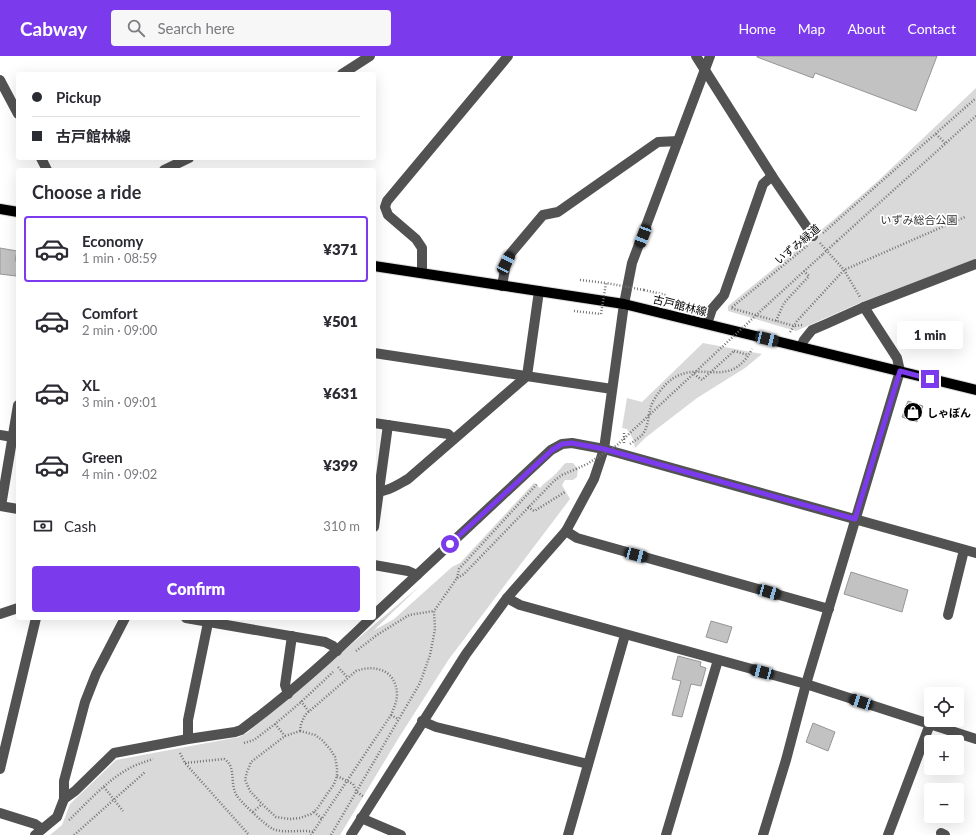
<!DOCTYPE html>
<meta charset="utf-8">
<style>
body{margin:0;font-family:Lato,"Noto Sans JP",sans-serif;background:#f7f7f7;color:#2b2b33;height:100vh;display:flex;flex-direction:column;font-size:15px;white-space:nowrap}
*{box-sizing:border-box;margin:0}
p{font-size:13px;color:#7c7c81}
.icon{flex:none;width:22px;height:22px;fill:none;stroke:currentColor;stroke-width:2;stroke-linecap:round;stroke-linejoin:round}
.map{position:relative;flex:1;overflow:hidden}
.details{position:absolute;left:16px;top:112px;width:360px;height:452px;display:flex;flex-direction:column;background:#fff;border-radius:4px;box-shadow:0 4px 16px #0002}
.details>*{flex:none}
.banner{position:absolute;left:16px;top:16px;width:360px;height:88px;border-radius:4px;box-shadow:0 4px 16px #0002;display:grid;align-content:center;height:88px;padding:0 16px;background:#fff}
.fabs{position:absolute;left:924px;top:631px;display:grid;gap:8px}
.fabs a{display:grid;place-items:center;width:40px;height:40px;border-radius:4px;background:#fff;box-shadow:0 4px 16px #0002;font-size:20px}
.end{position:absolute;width:18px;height:18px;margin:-9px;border:5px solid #7c3aed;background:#fff;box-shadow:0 0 0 2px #fff}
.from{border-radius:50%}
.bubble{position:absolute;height:28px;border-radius:4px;background:#fff;box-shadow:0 4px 16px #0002;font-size:13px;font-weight:800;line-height:28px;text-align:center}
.car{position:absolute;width:12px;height:24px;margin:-12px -6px;border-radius:5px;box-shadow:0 0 3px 1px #0007;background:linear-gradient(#222 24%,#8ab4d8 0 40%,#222 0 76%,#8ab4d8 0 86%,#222 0)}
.banner b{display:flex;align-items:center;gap:14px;height:38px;font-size:15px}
.banner b+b{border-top:1px solid #e1e1e2}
.banner i{width:10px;height:10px;background:#2b2b33}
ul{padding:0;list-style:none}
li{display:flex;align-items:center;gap:12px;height:66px;margin:0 8px 6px;padding:0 8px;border:2px solid transparent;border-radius:4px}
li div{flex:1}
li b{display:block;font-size:15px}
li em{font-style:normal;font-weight:800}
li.on{border-color:#7c3aed}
li>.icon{width:36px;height:36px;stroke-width:1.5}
h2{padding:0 16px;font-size:18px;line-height:48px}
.pay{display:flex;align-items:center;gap:10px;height:44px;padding:0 16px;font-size:15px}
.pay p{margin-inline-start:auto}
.cta{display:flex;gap:8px;margin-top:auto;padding:8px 16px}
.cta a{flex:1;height:46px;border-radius:4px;background:#7c3aed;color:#fff;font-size:16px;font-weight:800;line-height:46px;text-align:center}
header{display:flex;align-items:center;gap:24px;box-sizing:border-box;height:56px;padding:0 20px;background:#7c3aed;color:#fff}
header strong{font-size:19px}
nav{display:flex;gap:22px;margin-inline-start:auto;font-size:14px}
.search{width:280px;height:36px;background:#f7f7f7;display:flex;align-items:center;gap:10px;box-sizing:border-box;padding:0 14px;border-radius:4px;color:#7c7c81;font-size:15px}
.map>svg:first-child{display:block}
</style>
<header>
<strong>Cabway</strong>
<div class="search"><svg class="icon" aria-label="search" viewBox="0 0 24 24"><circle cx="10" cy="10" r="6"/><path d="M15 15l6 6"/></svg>Search here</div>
<nav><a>Home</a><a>Map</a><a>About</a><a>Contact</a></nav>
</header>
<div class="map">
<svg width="976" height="779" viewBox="0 0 976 779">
<rect width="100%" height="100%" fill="#fff"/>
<g fill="#d9d9d9">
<path d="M976,32V203L862,246L796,275L728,255V250L832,165L879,124Z"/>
<path d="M703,287L762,298L745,312L697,342L645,382L635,392L633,383L627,373L622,372L627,342L642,346Z"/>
<path d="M566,407H573L578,413L577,421L573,424H565L562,429L570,443L449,603L398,683L340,779H50L62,769L70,748L116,704L239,681L247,677L421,529L373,575L394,563L452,511L460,507L534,427L540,432C546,425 554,421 559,414C562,412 562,409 566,407Z"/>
</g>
<g fill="#c2c2c2" stroke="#969696">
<path d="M757,0H937L916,55L815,17L813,22L757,1Z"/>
<path d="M0,192L17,195L15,205L18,206L16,220L0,218Z"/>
<path d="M908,345L923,350L917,366L902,361Z"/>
<path d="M851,516L908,534L902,556L844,538Z"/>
<path d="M711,565L732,571L727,587L706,581Z"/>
<path d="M678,600L701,606L700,610L706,612L701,630L691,628L682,661L672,659L681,625L672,623Z"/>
<path d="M813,667L835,676L828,695L806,686Z"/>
</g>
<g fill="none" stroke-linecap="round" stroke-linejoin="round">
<g stroke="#dbdbdb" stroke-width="12">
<g id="major">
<path d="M0,153L18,156"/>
<path d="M374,210L624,248L976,334"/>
</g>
</g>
<g stroke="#747474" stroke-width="2.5" stroke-dasharray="1 2" stroke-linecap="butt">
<path d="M936,78L945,87"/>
<path d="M823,177L976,42"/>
<path d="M837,185L976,60"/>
<path d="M820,187L844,214L860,241"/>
<path d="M580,224L606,227"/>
<path d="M644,234L666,239"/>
<path d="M766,250L823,198"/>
<path d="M574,255L601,258"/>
<path d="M776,265L784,247L809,220L804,215"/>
<path d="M802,269L794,270L731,252L808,189"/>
<path d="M790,276L797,265L844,214L965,161"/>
<path d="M734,295L748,299"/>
<path d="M624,377V388"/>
<path d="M630,388C634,385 639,382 642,379C649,371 648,359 651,350C655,340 664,329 672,323C701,303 730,335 752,293"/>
<path d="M528,451L534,455L536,454L565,436"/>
<path d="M457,522L459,513L538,427"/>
<path d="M356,595L377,579L409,559L434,555"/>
<path d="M338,611L347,621"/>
<path d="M301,645L309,656"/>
<path d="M391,659L398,663"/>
<path d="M275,668L285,680"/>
<path d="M300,675L301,668L305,659L356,615C375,608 396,614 397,638C397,645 394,652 391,659L311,779"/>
<path d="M300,675L315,679L322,684L330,693L335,701L337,712V720L334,728L317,753L311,758L300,762L290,763L276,761L262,748L250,735L245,724L247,716L251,706L285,680Z"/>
<path d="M244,687L254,684L275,668L301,646L333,616"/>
<path d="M180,697L185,707L249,779"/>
<path d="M185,707L224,703C237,710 229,728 237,740C241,746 266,770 273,773C286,778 301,773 313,776"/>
<path d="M337,720L353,728L357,736L364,741"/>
<path d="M104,731L123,755"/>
<path d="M253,756L262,748"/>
<path d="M314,756L322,763"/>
<path d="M69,764C88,746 107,724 130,712C137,708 145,706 153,703"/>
<path d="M74,779L145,716"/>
<path d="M331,779L420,627L430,599L435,573L434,555L457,522L464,518L554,425L562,419L576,413"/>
</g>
<g stroke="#525252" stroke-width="10">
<path d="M696,0L772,120L813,180"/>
<path d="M342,18L370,0"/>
<path d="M0,24L18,58"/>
<path d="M41,102L47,114"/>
<path d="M164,114L189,102"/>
<path d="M422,217V192L416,183L388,159L385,151L387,145L508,0"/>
<path d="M502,230L506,207L511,197L543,159L558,156L658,86L678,85"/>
<path d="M707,268L712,253L724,239L763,128L772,120"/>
<path d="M801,291L804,284L812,274L826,268L864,251L976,208"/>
<path d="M374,297L612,333"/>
<path d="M374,367L448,378L453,383"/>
<path d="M0,379L18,382"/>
<path d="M374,435C386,437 397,429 408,423L527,320L539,235"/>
<path d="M0,450L18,453"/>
<path d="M1,450L18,349"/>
<path d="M374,471L388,369"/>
<path d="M566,475L577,482L829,553"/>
<path d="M374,509L408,515L417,519"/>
<path d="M507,542L520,549L806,628L976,683"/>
<path d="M0,558L18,552"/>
<path d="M374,559L551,394L562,388L572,387L604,393L976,497"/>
<path d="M948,559L964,494"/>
<path d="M186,562L325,586L333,590L337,595"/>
<path d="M288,638L285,629L292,580"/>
<path d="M422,665L436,671L588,708"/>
<path d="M188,683V664L209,562"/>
<path d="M0,713L36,562"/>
<path d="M64,743V725L85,646L96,618L125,562"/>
<path d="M0,757L35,768L42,773"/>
<path d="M361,762L401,779"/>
<path d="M941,777L945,779"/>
<path d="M35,779L57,761L64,743L75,735L114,697L188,683L235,676L241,674C287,640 330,602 371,562"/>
<path d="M351,779L466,598L507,542L566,475L594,423L604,393L624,248L632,207L710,0"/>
<path d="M568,779L625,579"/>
<path d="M666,779L718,604"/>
<path d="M763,779L786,704L806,628L900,315L897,302L864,251"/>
<path d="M888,779L930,668"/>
</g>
<use href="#major" stroke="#000" stroke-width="10"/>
<g stroke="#747474" stroke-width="2.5" stroke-dasharray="1 2" stroke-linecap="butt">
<path d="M823,198L837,185"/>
<path d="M601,258L606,227L644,234"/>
<path d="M694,318L702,324L734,295"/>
<path d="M576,413L587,408L616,390L766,250"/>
</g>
</g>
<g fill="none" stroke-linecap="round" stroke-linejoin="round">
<path stroke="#7c3aed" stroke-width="5" d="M450,488L552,394L562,388L572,387L604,393L855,463L900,315L930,323"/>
</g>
<defs>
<g id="shop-disc" transform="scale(1)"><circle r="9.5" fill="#000" stroke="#fff"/><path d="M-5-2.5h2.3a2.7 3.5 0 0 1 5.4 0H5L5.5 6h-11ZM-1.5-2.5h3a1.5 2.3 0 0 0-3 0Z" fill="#fff"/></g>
</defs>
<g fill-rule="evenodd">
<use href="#shop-disc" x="913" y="356"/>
</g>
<g text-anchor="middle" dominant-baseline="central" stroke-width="3.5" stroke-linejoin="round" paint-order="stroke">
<g font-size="11" fill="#303030" stroke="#fff">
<text x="919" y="163">いずみ総合公園</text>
</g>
<g font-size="11" fill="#000" stroke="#fff">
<text transform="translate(797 188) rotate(-40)">いずみ緑道</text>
<text transform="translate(680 249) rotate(14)">古戸館林線</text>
</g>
<g font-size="11" font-weight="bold" fill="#000" stroke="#fff" text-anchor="start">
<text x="927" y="356">しゃぼん</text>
</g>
</g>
</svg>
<div class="fabs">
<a><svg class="icon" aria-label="locate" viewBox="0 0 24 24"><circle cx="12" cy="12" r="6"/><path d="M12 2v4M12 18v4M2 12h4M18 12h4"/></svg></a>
<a>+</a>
<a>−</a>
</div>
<i class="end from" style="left:450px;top:488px"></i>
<i class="end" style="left:930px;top:323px"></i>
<div class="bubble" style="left:897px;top:265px;width:66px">1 min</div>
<i class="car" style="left:643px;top:180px;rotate:201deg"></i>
<i class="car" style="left:506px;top:207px;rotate:26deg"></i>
<i class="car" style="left:767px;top:283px;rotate:104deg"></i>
<i class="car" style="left:636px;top:499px;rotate:105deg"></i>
<i class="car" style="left:769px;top:536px;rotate:106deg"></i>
<i class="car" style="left:762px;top:616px;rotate:285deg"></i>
<i class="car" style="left:861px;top:646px;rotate:288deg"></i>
<div class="banner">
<b><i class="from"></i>Pickup</b>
<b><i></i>古戸館林線</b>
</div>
<section class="details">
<h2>Choose a ride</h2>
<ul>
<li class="on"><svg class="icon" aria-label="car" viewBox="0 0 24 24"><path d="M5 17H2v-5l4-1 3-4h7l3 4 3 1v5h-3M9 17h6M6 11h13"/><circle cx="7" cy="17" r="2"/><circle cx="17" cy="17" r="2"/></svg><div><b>Economy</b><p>1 min · 08:59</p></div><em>¥371</em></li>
<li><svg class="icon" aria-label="car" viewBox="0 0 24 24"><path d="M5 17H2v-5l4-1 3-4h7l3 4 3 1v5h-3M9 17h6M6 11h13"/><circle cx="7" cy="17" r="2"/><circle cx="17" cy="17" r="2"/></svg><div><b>Comfort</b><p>2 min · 09:00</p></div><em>¥501</em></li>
<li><svg class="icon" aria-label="car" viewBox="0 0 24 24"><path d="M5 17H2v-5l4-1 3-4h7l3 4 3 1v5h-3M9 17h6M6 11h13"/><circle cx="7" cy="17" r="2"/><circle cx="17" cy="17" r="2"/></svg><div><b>XL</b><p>3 min · 09:01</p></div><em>¥631</em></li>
<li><svg class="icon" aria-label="car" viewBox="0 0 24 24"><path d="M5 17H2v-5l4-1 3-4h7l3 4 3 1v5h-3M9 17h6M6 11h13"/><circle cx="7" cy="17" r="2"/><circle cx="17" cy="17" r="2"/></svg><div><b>Green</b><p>4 min · 09:02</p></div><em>¥399</em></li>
</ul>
<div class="pay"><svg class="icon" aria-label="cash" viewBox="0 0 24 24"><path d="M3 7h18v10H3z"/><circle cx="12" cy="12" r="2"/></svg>Cash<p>310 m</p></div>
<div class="cta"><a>Confirm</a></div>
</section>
</div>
